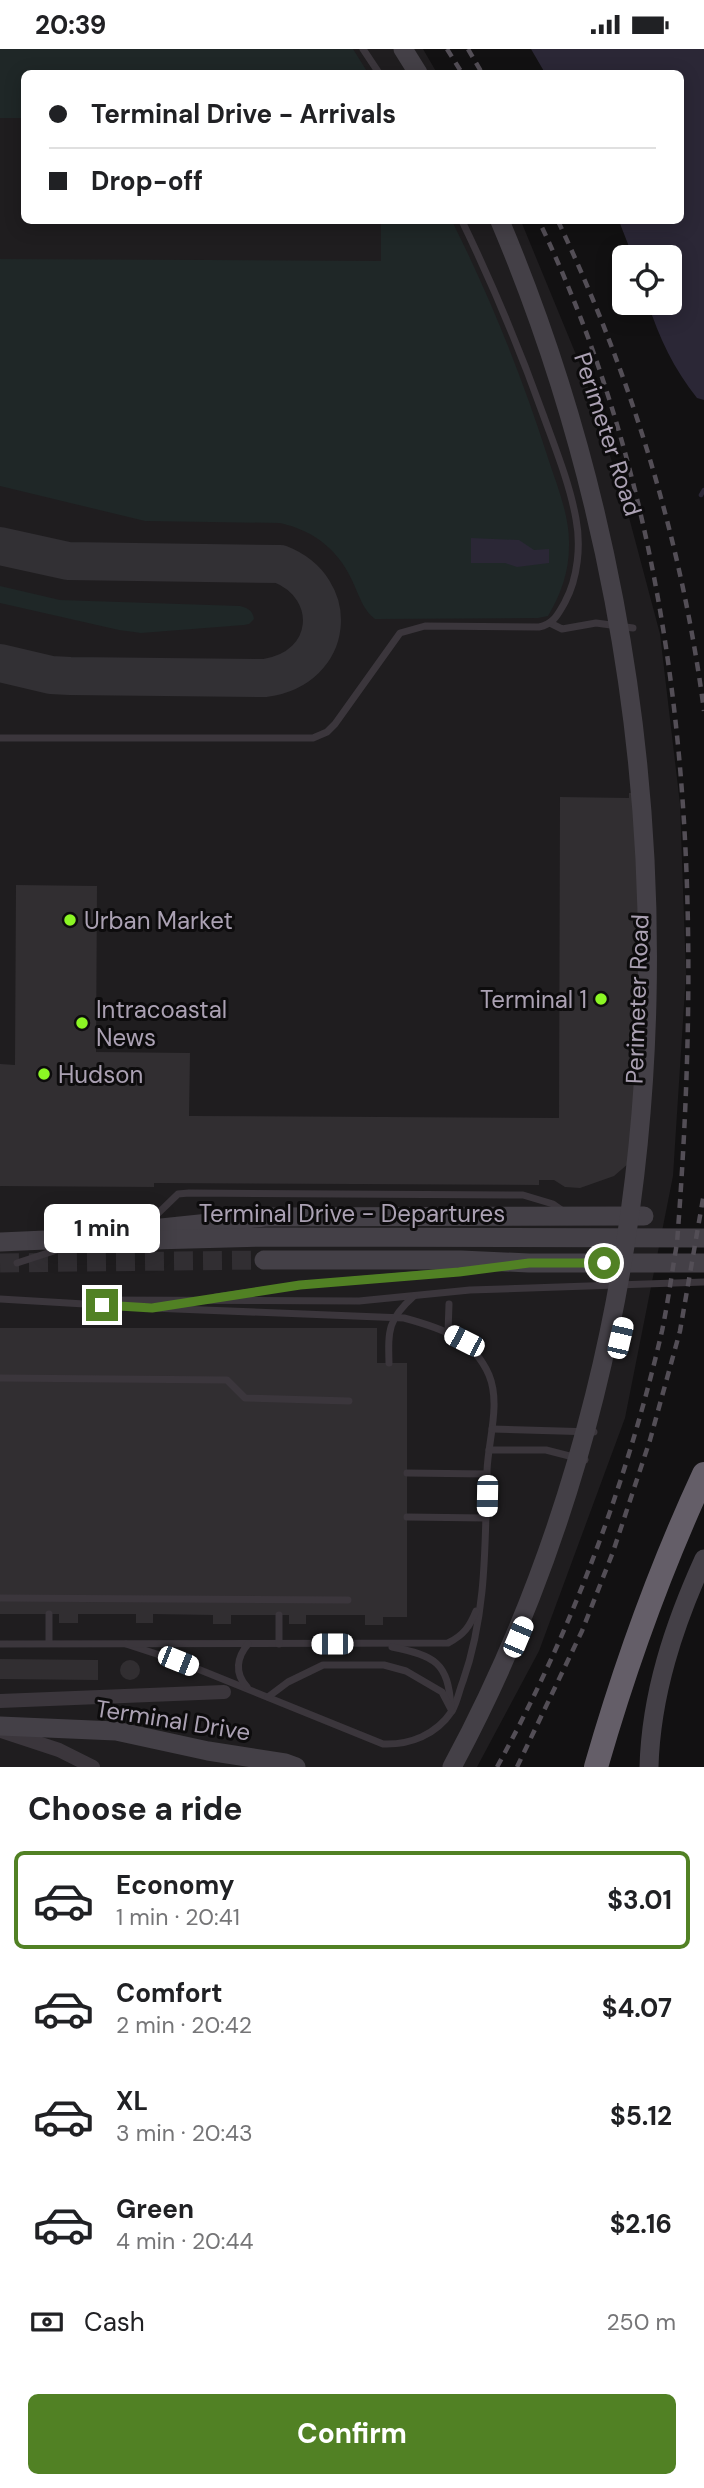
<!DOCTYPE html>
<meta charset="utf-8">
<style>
body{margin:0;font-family:"DM Sans",sans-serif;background:#f6f6f6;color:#202124;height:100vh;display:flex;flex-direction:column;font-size:26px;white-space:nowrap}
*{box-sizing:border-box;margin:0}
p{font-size:23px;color:#757577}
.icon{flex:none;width:38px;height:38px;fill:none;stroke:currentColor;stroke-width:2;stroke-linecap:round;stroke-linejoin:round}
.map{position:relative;height:1718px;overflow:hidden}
.sheet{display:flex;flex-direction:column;background:#fff;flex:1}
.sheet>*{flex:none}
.hud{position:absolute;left:21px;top:21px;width:663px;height:154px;border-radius:10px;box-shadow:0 4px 18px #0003;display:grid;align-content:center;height:154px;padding:0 28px;background:#fff}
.controls{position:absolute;left:612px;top:196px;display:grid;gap:14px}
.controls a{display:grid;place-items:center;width:70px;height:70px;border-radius:10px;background:#fff;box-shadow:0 4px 18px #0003;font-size:35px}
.end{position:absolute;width:32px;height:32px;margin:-16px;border:9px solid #518124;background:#fff;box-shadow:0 0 0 4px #fff}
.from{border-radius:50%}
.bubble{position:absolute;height:49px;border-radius:10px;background:#fff;box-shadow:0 4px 18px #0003;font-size:23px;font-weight:700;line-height:49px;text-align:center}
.car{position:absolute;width:21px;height:42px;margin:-21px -10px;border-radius:9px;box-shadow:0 0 5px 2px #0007;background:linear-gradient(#fff 24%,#345 0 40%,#fff 0 76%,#345 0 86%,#fff 0)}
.hud b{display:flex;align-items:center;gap:24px;height:66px;font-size:26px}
.hud b+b{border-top:2px solid #e0e0e0}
.hud i{width:18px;height:18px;background:#202124}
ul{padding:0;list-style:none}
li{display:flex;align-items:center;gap:21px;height:98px;margin:0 14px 10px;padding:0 14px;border:4px solid transparent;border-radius:10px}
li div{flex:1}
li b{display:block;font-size:26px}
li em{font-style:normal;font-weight:700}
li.on{border-color:#518124}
li>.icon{width:63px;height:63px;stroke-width:1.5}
h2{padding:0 28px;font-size:32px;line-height:84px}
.pay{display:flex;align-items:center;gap:18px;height:77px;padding:0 28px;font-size:26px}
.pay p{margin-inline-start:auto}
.primary-button{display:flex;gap:14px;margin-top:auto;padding:14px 28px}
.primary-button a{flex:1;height:80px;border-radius:10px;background:#518124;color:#fff;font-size:28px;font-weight:700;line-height:80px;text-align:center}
.status{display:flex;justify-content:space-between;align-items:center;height:49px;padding:0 35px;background:#fff;direction:ltr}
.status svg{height:19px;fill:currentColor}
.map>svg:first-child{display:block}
</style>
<div class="status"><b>20:39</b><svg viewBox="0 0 49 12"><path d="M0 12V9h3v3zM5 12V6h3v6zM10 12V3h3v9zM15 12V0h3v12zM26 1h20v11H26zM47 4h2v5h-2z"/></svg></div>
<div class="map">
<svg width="704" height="1718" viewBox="0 0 704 1718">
<rect width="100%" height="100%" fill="#121112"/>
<path fill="#1f1d1f" d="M0,0H423L437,24H24V172H521L584,325L626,457L660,585L680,755L686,925L673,1127L625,1369L539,1602L477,1718H0Z"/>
<g fill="#1f2727">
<path d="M0,0H353L368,24H24V69H0Z"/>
<path d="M381,172H452C490,248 522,327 548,409C557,437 570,467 569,497C569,523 561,545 548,567L538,569L375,570C364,562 360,549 355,538C341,503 316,482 280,474L145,472L0,437V210L381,212Z"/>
<path d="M0,537L60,551L240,557C247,559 253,561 254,570L249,575L244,576L141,584L119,581L0,554Z"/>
</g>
<g fill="#2b2736">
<path d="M531,0H704V351L697,349C674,320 659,289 648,254H670V208H633L619,172H681V24H545Z"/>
<path d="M471,489L519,491L534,501L549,500V514L517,518L505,514H471Z"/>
</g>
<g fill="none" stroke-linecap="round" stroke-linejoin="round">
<path stroke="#2b2736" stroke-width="4.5" d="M701,446L704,441"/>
<path stroke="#323034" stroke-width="38" d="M0,497L68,512L280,515C341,539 335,619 265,629L70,627L51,626L0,614"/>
</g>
<g fill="#312e31">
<path d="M629,744H643L642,1073L629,1114L614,1127L580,1139L565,1138L554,1131H539V1136L154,1134V1138L0,1137V1015L15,1016L16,836L97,837L96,1003L190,1004L189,1067L559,1069L560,748L629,749Z"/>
<path d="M0,1279H377V1314H407V1568H383V1576H365V1566H306V1575H289V1566H231V1575H213V1566L153,1565V1574H136V1565H78V1574H59V1565H0Z"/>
<path d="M0,1610L98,1611V1631L0,1630Z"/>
<circle cx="130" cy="1621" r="10"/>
</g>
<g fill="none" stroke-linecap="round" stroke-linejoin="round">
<path stroke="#312e32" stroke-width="19" stroke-dasharray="19 10" stroke-linecap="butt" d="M0,1214L264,1211"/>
<g stroke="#3b363c" stroke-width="7">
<path d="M363,0L379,24"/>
<path d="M550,574L562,580L596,574L633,579"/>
<path d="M0,689H313L327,683L335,675L400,584L425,577L539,578C554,575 558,565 565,553C578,529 581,496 576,470C570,436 556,401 544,368C520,301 493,236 462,172"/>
<path d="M146,1176L178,1145L189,1144L523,1146L553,1155L563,1162"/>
<path d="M17,1214L60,1200L104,1199"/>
<path d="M216,1248L300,1236L479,1220"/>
<path d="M0,1250L152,1259L404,1269C441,1279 473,1289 489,1326C501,1355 488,1392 487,1422C485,1493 487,1564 463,1632C459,1642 457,1654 452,1662C436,1686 410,1696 383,1695L178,1612L126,1595"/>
<path d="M89,1251L359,1252L470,1241L704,1233"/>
<path d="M448,1284L449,1255"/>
<path d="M389,1314C388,1281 388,1270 414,1247"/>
<path d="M0,1329L227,1331L245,1349L349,1352"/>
<path d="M492,1380L594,1383"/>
<path d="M489,1401H546L585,1411"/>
<path d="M407,1424L487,1425"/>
<path d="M407,1468L486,1469"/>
<path d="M0,1549L348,1551"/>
<path d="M49,1565V1594"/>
<path d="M0,1595L448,1594C464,1586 470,1577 476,1562"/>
<path d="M279,1595V1566"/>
<path d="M392,1598C435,1607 448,1613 451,1658"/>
<path d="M247,1638C234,1624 237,1608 248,1595"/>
<path d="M268,1648L288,1633L323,1616H384L406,1622L442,1643L452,1662"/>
</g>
<g stroke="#3b363c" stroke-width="14">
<path d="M0,1652L224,1643"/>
<path d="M1,1682L59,1701L93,1718"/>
</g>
<g stroke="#444047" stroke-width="19">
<path d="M403,0L418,24"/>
<path d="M142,1181L265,1168L644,1167"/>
<path d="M0,1193L91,1189L153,1191L263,1188L704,1189"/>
<path d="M264,1211H461L529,1214H704"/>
<path d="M0,1677L116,1682L208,1702L285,1714L296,1718"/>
<path d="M452,1718C704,1250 704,655 500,172"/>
<path d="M649,1718C651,1645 674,1576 704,1510"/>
</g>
<path stroke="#645e68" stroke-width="24" d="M596,1718C625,1617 660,1520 704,1425"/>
<g stroke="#534e56" stroke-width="4.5" stroke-dasharray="9 7" stroke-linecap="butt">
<path d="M447,0L462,24"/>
<path d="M468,0L482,24"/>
<path d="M558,172C631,326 682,492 704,662"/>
<path d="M497,1718C572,1582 627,1433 662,1282C668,1253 672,1223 677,1194C704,844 692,493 539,172"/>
<path d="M517,1718L582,1582L613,1503L650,1391L680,1282L704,1144"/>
</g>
</g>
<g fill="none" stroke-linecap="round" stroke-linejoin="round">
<path stroke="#518124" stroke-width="9" d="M102,1256L152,1259L300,1236L459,1223L529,1214H604"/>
</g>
<g fill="#8cf624" stroke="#0d0c0d" stroke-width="2.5">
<circle cx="70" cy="871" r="7"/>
<circle cx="601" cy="950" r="7"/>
<circle cx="82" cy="974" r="7"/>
<circle cx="44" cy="1025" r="7"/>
</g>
<g text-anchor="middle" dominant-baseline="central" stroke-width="6" stroke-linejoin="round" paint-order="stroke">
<g font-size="24" fill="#aba1b3" stroke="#0d0c0d">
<text transform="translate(608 385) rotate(72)">Perimeter Road</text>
<text transform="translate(637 950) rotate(-88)">Perimeter Road</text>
<text x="352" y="1164">Terminal Drive - Departures</text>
<text transform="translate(173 1671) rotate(9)">Terminal Drive</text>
</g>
<g font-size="24" fill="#aba1b3" stroke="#0d0c0d" text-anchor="start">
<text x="84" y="871">Urban Market</text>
<text x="587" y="950" text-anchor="end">Terminal 1</text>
<text x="96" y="960">Intracoastal<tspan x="96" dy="28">News</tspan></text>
<text x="58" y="1025">Hudson</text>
</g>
</g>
</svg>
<div class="controls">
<a><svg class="icon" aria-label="locate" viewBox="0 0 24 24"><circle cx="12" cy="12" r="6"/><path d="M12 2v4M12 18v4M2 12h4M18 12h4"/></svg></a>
</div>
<i class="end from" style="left:604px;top:1214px"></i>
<i class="end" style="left:102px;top:1256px"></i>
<div class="bubble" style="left:44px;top:1155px;width:116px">1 min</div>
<i class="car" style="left:620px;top:1289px;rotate:13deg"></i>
<i class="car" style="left:464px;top:1292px;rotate:297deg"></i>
<i class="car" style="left:487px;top:1447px;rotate:181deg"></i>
<i class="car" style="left:518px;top:1588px;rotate:23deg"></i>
<i class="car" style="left:332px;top:1595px;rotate:270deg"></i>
<i class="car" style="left:178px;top:1612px;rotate:112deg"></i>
<div class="hud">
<b><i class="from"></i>Terminal Drive - Arrivals</b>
<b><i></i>Drop-off</b>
</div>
</div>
<section class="sheet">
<h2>Choose a ride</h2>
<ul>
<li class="on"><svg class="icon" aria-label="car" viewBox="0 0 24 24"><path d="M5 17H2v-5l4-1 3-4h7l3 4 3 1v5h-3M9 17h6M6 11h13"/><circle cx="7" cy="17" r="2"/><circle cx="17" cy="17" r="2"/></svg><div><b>Economy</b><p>1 min · 20:41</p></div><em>$3.01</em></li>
<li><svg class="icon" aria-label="car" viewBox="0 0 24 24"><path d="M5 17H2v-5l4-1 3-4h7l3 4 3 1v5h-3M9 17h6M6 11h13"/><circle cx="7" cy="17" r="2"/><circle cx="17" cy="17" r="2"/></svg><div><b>Comfort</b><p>2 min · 20:42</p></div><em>$4.07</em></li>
<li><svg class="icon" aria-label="car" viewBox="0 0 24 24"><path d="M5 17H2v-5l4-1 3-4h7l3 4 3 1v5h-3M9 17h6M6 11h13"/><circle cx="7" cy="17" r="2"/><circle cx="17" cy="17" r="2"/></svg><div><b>XL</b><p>3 min · 20:43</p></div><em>$5.12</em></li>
<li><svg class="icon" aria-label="car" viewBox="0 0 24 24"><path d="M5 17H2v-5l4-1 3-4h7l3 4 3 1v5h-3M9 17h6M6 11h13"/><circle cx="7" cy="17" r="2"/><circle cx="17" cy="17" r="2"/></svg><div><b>Green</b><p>4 min · 20:44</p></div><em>$2.16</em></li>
</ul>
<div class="pay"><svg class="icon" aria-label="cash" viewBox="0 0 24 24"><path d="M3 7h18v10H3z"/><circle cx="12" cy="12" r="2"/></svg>Cash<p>250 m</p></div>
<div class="primary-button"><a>Confirm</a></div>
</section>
